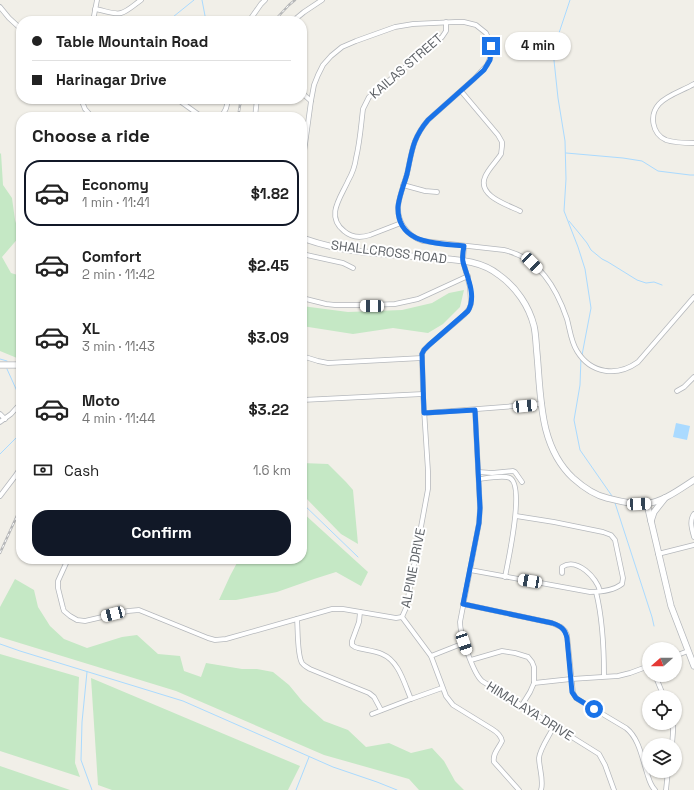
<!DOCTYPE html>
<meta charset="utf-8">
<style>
body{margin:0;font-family:"Space Grotesk",sans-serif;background:#f2f2f2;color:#222;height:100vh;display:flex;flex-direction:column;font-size:15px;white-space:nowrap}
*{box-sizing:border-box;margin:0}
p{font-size:13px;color:#767676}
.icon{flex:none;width:22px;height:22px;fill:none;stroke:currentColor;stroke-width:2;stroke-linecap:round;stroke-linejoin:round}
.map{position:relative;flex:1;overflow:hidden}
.sheet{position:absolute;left:16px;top:112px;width:291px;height:452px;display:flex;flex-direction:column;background:#fff;border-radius:16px;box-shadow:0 1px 3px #0004}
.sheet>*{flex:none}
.hud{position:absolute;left:16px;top:16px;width:291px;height:88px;border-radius:16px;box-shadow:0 1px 3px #0004;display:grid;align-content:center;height:88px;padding:0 16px;background:#fff}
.needle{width:26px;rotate:249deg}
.buttons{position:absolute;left:642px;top:642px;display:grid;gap:8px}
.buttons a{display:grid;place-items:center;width:40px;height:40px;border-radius:50%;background:#fff;box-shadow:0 1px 3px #0004;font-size:20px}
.end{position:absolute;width:18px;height:18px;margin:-9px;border:5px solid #1a73e8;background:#fff;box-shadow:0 0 0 2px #fff}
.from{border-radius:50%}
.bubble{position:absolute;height:28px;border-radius:14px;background:#fff;box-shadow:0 1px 3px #0004;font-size:13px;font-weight:700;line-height:28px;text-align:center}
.car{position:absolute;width:12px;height:24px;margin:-12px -6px;border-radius:5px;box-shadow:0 0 3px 1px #0007;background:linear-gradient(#fff 24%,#345 0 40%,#fff 0 76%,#345 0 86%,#fff 0)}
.hud b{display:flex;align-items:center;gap:14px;height:38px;font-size:15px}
.hud b+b{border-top:1px solid #e0e0e0}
.hud i{width:10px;height:10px;background:#222}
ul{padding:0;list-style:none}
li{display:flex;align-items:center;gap:12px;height:66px;margin:0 8px 6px;padding:0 8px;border:2px solid transparent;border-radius:16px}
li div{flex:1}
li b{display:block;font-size:15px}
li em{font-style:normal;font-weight:700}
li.selected{border-color:#111827}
li>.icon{width:36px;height:36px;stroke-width:1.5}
h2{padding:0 16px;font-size:18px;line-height:48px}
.pay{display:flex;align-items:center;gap:10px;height:44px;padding:0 16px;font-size:15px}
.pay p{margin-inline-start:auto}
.primary-button{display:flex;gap:8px;margin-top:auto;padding:8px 16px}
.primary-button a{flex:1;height:46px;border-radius:16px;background:#111827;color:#fff;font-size:16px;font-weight:700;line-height:46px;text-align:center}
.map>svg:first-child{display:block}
</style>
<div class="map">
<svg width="694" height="790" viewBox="0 0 694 790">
<rect width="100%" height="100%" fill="#f1efe8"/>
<g fill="#c5e8c5">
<path d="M1,153L3,185L12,198L15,220L20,236L2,257L11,273L21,276V358H17L0,351V154Z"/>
<path d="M464,290L460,307L443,324L428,333L393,328L353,334L302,326V306L348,312L402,310L432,303L449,293Z"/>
<path d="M302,463L328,464L346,482L353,490L358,544L341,534L302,494Z"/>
<path d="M302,512L368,572L361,586L336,572L314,579L277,592L236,600H219L230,576L239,559H302Z"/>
<path d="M15,579L34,590L38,607L50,626L64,639L87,648L122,637L137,635L158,654L180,656L184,671L201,677L206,663L242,669H257L273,672L289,685L303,702L324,721L348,730L366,747L389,743L411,753L432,748L444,761L455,781L464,790H419L409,779L324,755L176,691L0,637V607Z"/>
<path d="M0,654L79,677L75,763L80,777L0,751Z"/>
<path d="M91,678L300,766L288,790H112L98,785Z"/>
<path d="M0,766L70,790H0Z"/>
</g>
<path fill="#aadaff" d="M676,423L690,426L687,440L673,437Z"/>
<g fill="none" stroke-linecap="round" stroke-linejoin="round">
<g stroke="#aadaff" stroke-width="1">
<path d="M202,0L206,21"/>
<path d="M570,0L553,51L558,98L565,141L566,179L564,211L578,247L585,269L591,308L582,355"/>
<path d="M168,21L194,0"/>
<path d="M566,153L623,158L642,161L658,171L690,175H694"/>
<path d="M569,221L579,233L587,243L591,250L602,259L608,262L637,280L646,283L654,282L662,285"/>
<path d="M581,358L580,385L574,420L580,450L612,496"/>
<path d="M0,359L7,361"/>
<path d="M7,369L21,400"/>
<path d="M0,454L21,433"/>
<path d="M302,503L358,557"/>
<path d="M615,503L652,617L654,626"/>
<path d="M0,644L20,651L183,701L333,767L377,782L397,790"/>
<path d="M87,672L82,722L81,760L92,790"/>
<path d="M296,790L309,757"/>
</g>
<g stroke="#b5b8bc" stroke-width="5.5">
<g id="minor">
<path d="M0,7L9,18L21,29"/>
<path d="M95,9C103,10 114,15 121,13C128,11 135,4 141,0"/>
<path d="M93,21L97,0"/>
<path d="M249,21L261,4L265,0"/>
<path d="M293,21L304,12L322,0"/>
<path d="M694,84C684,90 667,95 659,104C649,115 652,134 666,140C675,143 685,143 694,143"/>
<path d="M461,91L498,135L502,142V146L501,154C496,162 488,169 485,177C477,196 508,205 520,211"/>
<path d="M302,93L311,101"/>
<path d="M81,99L85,109L92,117"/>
<path d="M177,99L202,117"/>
<path d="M220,117C226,112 227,106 228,99"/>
<path d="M255,117L257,99"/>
<path d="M302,167L311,101L314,85L318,75L323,65L331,56L342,47L356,41L395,27L413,24L455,22H464L476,25L486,33L490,42L491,51V56L487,65L474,79L428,120C412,139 412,152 407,174C404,183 401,192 399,201C395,219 406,236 423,241L504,250C539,258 556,287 567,319C570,330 571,342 577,351C591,374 617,377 638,362L694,297"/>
<path d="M403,185L425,191L437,192"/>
<path d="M401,223L370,235C361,238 352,238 344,231C325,216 341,197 348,181C352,174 355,166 356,158C360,142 361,125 363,109L369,97L375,92L442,37L446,31V22"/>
<path d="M302,254L343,263L353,268"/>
<path d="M302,298L326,304L335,305H372L395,304L418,299L468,276"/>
<path d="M302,356L318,361L328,363L422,358"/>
<path d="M677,391L684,387L694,377"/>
<path d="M302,400L423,394"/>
<path d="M475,410L480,508L479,523L460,622C460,634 473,673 482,681L599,754L605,765L614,790"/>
<path d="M425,413L542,404"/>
<path d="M0,414L5,419"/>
<path d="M0,422L11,414L21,403"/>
<path d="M479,472L492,473L513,471L515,472L522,482"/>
<path d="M480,479C487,478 504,475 510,478C525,486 508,561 505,577"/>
<path d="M0,496L16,475L21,467"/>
<path d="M694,514C689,521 692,529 694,537"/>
<path d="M658,554L694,545"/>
<path d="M68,559L58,581V588L63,608L64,611L70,616L77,620L85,621L128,611L139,610L208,638L215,640L226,639L332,609H343L396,618L402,617"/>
<path d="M470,570L590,592C600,592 613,591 622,584L623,578L615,540L611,535L603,532L554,522L516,516"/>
<path d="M562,573V567C577,557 597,578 600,591"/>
<path d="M596,592C603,620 604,648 604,676"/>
<path d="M463,604L552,623L561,627L565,631L567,635L573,693L576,698L579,700L626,728C639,738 642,758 647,773C649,779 650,785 655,790"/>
<path d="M360,612L359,622L352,641V645L355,647L358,648C366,650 375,651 382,654C399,661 404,683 411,699"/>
<path d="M402,617L406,608L428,489V471L423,394L422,354L424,350L429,345L464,315L469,309L471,304L470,287L463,261L464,246"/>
<path d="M402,617L431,656L446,696L453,705L492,729C497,732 501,735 502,741C499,748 492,754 494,762L519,790"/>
<path d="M297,619C298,629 297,655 302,663C304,666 307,667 310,669L369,693L374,697L381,710"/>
<path d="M431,656L464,643"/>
<path d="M675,656L688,651"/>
<path d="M471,660L502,651L515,653L528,657L532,662L534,667V683L530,692L522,705"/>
<path d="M655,675L664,697"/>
<path d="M534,683L571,679L618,676L630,673L649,666"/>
<path d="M372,714L411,699L442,688"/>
<path d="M672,745L673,732V723"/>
<path d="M541,790C544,780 539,768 539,758C540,748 550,735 554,726"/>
<path d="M666,790L668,771"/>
</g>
</g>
<g stroke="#b5b8bc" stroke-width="7">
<g id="tertiary">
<path d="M302,238C322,245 343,250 364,252C384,254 404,256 424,257C450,260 478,258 499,275C516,287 529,306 534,326C536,335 536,345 537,354C541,397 539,446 573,478C583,487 594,495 607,498C619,501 633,505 645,504C663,502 680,489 694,480"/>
<path d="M0,365H21"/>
<path d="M647,504L671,606L694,666"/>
<path d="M651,521L654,512L665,498"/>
</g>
</g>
<use href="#minor" stroke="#fff" stroke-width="4"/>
<use href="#tertiary" stroke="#fff" stroke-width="5.5"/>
<g stroke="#b6b7b8" stroke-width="2.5">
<g id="rail">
<path d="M274,21L289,5L295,0"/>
<path d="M238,117L241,99"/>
<path d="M0,553L21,507"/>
</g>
</g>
<use href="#rail" stroke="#fff" stroke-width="1" stroke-dasharray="3" stroke-linecap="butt"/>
</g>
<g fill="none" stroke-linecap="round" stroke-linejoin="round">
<path stroke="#1a73e8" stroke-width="5" d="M491,46V51L490,60L484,70L474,79L428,120C412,139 412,152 407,174C404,185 399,196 398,207C397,245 437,243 464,246C463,251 462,257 463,262C467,277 477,296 468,311L429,345L424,350L422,354L424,413L475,410L480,508L479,523L463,604L552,623C561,626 565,629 567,638L572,692L576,698L594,709"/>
</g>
<g text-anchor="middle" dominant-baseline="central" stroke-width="4" stroke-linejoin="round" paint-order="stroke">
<g font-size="13" fill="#5f6368" stroke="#fff">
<text transform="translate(406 66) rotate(-41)">KAILAS STREET</text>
<text transform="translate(389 252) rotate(7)">SHALLCROSS ROAD</text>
<text transform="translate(413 568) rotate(-79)">ALPINE DRIVE</text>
<text transform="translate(530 711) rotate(32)">HIMALAYA DRIVE</text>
</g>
</g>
</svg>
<div class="buttons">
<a><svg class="needle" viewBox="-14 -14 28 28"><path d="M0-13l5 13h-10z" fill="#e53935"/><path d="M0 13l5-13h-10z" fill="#767676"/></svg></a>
<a><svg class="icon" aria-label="locate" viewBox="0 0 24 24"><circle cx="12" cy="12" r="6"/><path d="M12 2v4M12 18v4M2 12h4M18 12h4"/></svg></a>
<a><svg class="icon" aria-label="layers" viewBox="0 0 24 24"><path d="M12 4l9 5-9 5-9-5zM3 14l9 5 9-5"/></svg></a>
</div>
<i class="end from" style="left:594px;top:709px"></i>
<i class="end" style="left:491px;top:46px"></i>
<div class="bubble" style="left:505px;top:32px;width:66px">4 min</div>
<i class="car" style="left:532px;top:263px;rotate:135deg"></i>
<i class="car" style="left:372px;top:306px;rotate:271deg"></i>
<i class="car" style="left:525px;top:406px;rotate:85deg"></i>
<i class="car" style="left:639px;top:504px;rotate:87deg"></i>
<i class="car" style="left:530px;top:581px;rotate:280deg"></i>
<i class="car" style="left:113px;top:614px;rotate:255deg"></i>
<i class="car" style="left:464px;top:643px;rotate:161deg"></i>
<div class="hud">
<b><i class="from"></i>Table Mountain Road</b>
<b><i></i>Harinagar Drive</b>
</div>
<section class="sheet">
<h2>Choose a ride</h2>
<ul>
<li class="selected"><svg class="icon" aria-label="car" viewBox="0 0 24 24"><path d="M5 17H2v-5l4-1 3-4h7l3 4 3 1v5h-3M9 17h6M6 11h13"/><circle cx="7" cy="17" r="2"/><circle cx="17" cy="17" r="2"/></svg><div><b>Economy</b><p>1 min · 11:41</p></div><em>$1.82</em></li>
<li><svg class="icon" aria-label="car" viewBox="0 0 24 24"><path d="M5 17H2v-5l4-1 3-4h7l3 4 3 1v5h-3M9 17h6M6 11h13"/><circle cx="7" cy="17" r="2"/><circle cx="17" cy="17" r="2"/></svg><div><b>Comfort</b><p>2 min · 11:42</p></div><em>$2.45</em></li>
<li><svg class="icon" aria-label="car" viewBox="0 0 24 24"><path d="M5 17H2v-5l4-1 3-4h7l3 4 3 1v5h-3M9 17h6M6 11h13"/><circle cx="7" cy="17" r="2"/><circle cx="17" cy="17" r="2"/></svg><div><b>XL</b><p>3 min · 11:43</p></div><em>$3.09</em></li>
<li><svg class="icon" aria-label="car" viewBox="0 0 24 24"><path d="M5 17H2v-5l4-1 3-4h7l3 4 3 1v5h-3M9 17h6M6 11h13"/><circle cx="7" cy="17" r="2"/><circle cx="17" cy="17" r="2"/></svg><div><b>Moto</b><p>4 min · 11:44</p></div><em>$3.22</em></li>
</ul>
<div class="pay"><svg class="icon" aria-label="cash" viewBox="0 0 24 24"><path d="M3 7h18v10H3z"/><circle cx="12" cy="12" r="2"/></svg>Cash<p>1.6 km</p></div>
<div class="primary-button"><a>Confirm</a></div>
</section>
</div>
